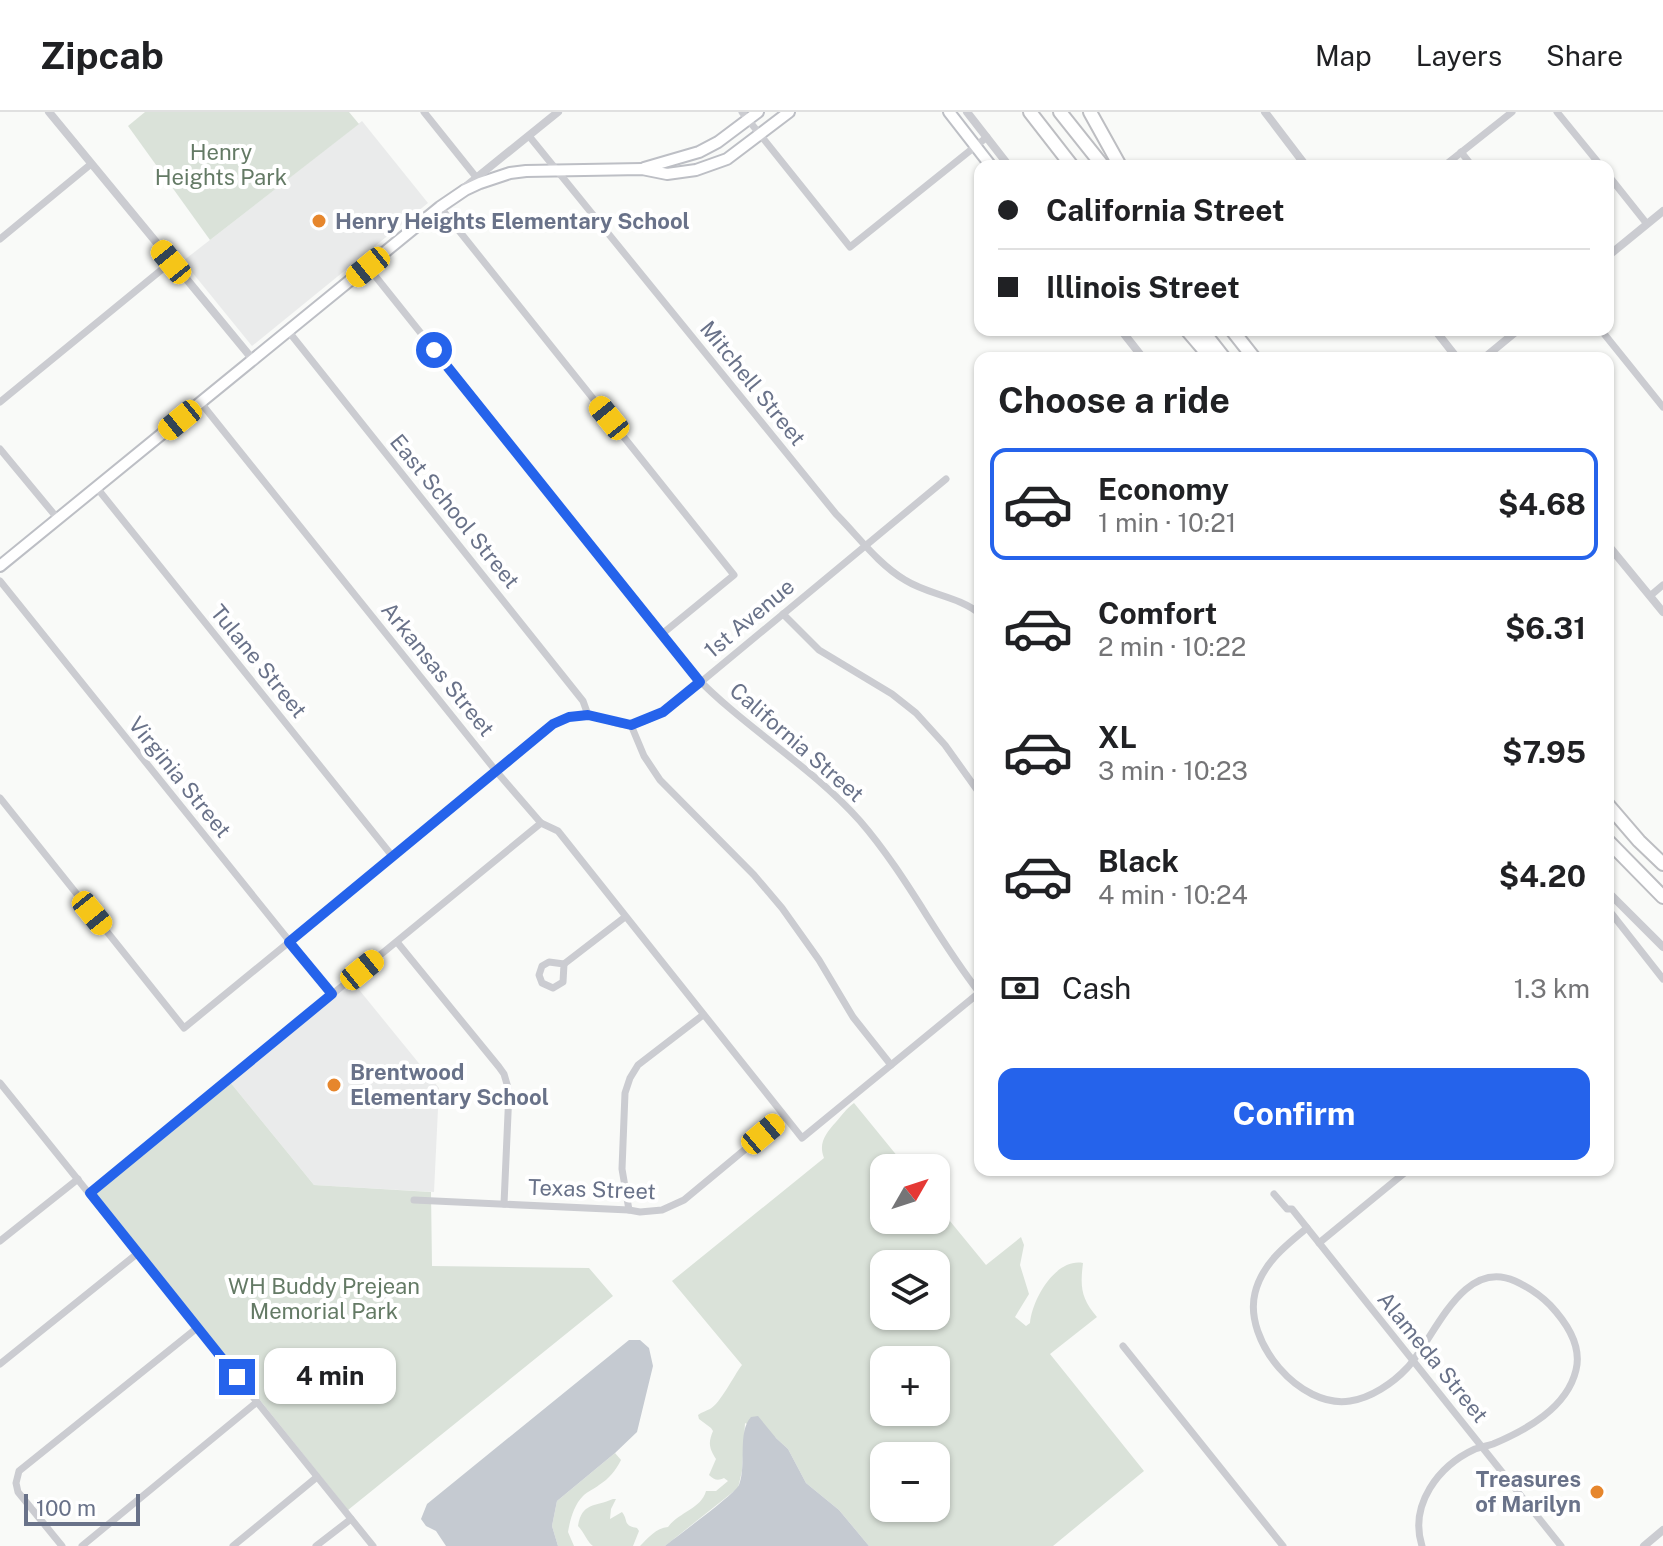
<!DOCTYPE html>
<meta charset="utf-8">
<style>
body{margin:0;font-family:"Public Sans",sans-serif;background:#f6f6f6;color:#202124;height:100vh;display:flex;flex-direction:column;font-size:30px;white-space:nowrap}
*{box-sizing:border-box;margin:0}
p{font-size:26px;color:#757577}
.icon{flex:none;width:44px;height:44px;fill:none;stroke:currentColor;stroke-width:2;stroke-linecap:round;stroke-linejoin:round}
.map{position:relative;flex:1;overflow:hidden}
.panel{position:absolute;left:974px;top:240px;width:640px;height:824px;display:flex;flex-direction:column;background:#fff;border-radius:16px;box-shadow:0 2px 6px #0004}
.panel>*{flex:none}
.top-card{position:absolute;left:974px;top:48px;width:640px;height:176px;border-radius:16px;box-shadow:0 2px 6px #0004;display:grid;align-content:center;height:176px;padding:0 24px;background:#fff}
.needle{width:52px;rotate:51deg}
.buttons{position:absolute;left:870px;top:1042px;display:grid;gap:16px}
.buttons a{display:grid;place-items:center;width:80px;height:80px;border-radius:16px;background:#fff;box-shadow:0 2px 6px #0004;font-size:40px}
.scale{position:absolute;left:24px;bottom:20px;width:116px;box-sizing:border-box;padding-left:8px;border:4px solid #697289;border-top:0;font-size:22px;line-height:28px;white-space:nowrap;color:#697289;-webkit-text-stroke:6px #fff;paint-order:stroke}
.end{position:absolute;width:36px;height:36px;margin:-18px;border:10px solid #2563eb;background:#fff;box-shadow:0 0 0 4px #fff}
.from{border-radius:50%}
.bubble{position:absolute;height:56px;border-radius:16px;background:#fff;box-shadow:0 2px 6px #0004;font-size:26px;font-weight:700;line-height:56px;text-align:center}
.car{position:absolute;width:24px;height:48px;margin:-24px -12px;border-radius:10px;box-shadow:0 0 6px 2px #0007;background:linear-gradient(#f5c518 24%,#345 0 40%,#f5c518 0 76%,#345 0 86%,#f5c518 0)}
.top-card b{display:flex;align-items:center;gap:28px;height:76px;font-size:30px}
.top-card b+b{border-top:2px solid #e0e0e0}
.top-card i{width:20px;height:20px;background:#202124}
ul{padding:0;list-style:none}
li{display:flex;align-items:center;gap:24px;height:112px;margin:0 16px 12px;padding:0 8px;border:4px solid transparent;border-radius:16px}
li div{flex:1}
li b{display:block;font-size:30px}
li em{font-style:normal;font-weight:700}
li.active{border-color:#2563eb}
li>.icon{width:72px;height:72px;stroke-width:1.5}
h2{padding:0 24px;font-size:36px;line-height:96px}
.pay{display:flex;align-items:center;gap:20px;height:88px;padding:0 24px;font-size:30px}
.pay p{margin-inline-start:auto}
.action{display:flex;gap:16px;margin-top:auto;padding:16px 24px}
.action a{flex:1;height:92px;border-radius:16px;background:#2563eb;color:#fff;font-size:32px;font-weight:700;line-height:92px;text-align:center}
header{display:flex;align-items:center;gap:48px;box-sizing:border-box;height:112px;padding:0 40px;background:#fff;border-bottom:2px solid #e0e0e0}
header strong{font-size:38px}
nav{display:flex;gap:44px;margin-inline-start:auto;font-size:28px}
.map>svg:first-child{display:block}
</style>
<header>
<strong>Zipcab</strong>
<nav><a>Map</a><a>Layers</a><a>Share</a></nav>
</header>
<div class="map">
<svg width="1663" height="1434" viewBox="0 0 1663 1434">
<rect width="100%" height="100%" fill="#f9faf8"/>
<g fill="#eaebeb">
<path d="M362,9L428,91L252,234L183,149Z"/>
<path d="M352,869L439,976L434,1080L314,1073L230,970Z"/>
</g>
<g fill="#dae2d9" fill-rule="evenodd">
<path d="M145,0H349L359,12L210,128L128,14Z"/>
<path d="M230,970L314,1073L431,1080L432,1154L589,1156L613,1184L348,1398L94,1081Z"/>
<path d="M854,991L907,1056H884V1108H936V1092L986,1153L1021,1125L1024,1133L1020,1153L1029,1182L1015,1205L1026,1214L1030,1211C1032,1188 1055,1146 1083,1151C1080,1175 1081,1186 1097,1205L1050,1242L1144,1359L1053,1434H869L839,1398L806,1371L788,1337L776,1326L745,1311L742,1359L738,1376L665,1434H640C648,1426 656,1416 668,1415C679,1400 701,1397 706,1379H716L728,1369L724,1366C718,1369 714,1368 709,1363L716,1347C709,1336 708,1331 713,1319L711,1316L699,1307L698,1303C702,1300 706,1299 710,1297C720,1292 734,1263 742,1253L672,1169L824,1046C818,1031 826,1021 836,1010C842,1003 846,997 854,991ZM884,1152H936V1204H884ZM884,1248H936V1300H884ZM884,1344H936V1396H884Z"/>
<path d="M615,1341L621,1348C616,1358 609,1367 599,1373C594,1377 588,1379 583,1384C574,1393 570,1408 568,1420L574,1434H558L552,1414L557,1389Z"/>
<path d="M613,1387H616L611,1397L610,1407L622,1400C629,1409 622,1413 637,1416L639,1419L633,1434H593C588,1431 584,1420 578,1414C582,1390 595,1395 613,1387Z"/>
</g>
<g fill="#c5cad1">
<path d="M629,1228H640L649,1236L653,1254L637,1320L615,1341L557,1389L552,1414L558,1434H446L436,1419L426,1414L421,1407L427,1392Z"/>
<path d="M758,1304L776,1326L788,1337L806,1371L839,1398L869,1434H665C677,1424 734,1383 739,1373C747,1353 737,1320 751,1305Z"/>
</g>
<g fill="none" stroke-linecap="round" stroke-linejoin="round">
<g stroke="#bdbfc5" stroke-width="14">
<g id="secondary">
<path d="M949,0L991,54"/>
<path d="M644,56L699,40L718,30L758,0"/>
<path d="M0,454L440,95L465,78L480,71L510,61L526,59L642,57L667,62L696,58L727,47L789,0"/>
</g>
</g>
<g stroke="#bdbec2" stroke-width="16">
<g id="motorway">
<path d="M1030,0L1072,54"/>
<path d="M1060,0L1103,54"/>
<path d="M1090,0L1120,54"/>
<path d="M1187,218L1211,246"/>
<path d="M1202,218L1224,246"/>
<path d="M1232,218L1254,246"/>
<path d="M1608,693L1639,729L1663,752"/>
<path d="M1608,729L1663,785"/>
</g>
</g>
<g stroke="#cbccd1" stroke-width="7">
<path d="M424,0L480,70"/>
<path d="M742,0L850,135L987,25"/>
<path d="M1557,0L1601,54"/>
<path d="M529,24L836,402C858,424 878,452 905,468C929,483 958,484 980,502"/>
<path d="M1461,40L1472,54"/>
<path d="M1444,54L1512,0"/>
<path d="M1608,63L1647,112"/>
<path d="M440,95L734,463L662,522"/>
<path d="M0,127L91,52"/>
<path d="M368,155L694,563C745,616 811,654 860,709C906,762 936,825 979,880"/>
<path d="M1601,218L1663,295"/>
<path d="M289,220L583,589L588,603"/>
<path d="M0,290L171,150"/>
<path d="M201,291L496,659L541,711L558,719L802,1026L980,880"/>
<path d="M0,337L58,407"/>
<path d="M97,376L393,745"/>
<path d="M0,469L332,882"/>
<path d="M1650,484L1663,473"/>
<path d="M783,502L819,538L892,582L916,601L945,633L980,682"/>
<path d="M631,613L644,644L660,668L754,763L782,796L819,848L853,905L891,953"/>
<path d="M0,686L184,916L393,745L545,617C565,603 583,600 606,608C613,610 623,614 630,613C642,612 656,604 666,599L946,367"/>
<path d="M1608,797L1663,867"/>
<path d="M397,830L499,955L504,962L509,979L504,1092"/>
<path d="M549,850L564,852L563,870L553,876L542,871L539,863L542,854Z"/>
<path d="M564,852L625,805"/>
<path d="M0,971L373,1434"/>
<path d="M90,1081L541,711"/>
<path d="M1274,1082L1287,1097H1292L1561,1434"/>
<path d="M414,1088L629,1098L640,1100L662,1098L684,1088L784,1005"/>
<path d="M629,1098L622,1057L625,981L630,966L638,953L703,903"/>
<path d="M1307,1116C1285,1134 1262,1152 1255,1181C1243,1229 1300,1297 1350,1289C1371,1286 1393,1271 1407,1256C1435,1226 1462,1145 1515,1169C1528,1175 1540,1183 1550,1193C1566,1210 1582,1234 1576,1258C1567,1296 1526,1318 1493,1332C1487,1334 1481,1335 1475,1337C1438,1354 1409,1393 1422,1434"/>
<path d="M0,1129L78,1067"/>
<path d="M1319,1131L1408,1058"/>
<path d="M1123,1234L1283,1434"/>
<path d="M0,1252L138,1141"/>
<path d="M62,1434L18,1380L16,1371L19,1359L197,1216"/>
<path d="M82,1434L257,1290"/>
<path d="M233,1434L317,1365"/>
<path d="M316,1434L351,1407"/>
</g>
<g stroke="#cbccd1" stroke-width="8">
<path d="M49,0L254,249"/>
<path d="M967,0L1009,54"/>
<path d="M1265,0L1306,54"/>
<path d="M465,75L558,0"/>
<path d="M1608,144L1663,99"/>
<path d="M1121,218L1143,246"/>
<path d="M1435,218L1457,246"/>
<path d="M1484,246L1518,218"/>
<path d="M1608,433L1663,500"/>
<path d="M1608,780L1663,835"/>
<path d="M1644,1434L1663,1418"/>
</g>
<use href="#secondary" stroke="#fff" stroke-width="10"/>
<use href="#motorway" stroke="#fff" stroke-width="12"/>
</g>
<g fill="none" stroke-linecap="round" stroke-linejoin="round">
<path stroke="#2563eb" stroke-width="10" d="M237,1265L90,1081L332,882L289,830L553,612L569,605L588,603L631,613L663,600L700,570L434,238"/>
</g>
<g fill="#e6862c" stroke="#fff" stroke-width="3">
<circle cx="319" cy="109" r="8"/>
<circle cx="334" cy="973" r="8"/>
<circle cx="1597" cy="1380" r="8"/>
</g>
<g text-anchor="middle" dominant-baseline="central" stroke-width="8" stroke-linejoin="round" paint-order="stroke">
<g font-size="22" fill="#647a65" stroke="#fff">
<text x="221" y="40">Henry<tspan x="221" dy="25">Heights Park</tspan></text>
<text x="324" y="1174">WH Buddy Prejean<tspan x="324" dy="25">Memorial Park</tspan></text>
</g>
<g font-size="22" font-weight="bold" fill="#697289" stroke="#fff" text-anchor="start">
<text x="335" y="109">Henry Heights Elementary School</text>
<text x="350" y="960">Brentwood<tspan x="350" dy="25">Elementary School</tspan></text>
<text x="1581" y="1367" text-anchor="end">Treasures<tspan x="1581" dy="25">of Marilyn</tspan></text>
</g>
<g font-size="22" fill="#697289" stroke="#fff">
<text transform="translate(753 271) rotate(51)">Mitchell Street</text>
<text transform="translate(455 399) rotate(51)">East School Street</text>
<text transform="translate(749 506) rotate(-40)">1st Avenue</text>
<text transform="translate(259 549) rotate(51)">Tulane Street</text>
<text transform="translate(438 557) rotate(51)">Arkansas Street</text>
<text transform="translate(797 630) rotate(41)">California Street</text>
<text transform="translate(180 665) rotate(51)">Virginia Street</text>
<text transform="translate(592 1077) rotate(2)">Texas Street</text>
<text transform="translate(1433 1245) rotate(51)">Alameda Street</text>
</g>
</g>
</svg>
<div class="buttons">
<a><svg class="needle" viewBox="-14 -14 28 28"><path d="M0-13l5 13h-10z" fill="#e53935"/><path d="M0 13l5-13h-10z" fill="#757577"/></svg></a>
<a><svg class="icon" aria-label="layers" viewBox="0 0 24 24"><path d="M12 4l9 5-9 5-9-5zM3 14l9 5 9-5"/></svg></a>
<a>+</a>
<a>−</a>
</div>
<div class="scale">100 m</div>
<i class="end from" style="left:434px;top:238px"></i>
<i class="end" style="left:237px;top:1265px"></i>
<div class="bubble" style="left:264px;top:1236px;width:132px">4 min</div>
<i class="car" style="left:171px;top:150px;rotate:321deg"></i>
<i class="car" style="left:368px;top:155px;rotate:231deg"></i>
<i class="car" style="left:609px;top:306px;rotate:321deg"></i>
<i class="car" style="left:180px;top:308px;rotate:231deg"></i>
<i class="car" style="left:92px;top:801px;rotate:141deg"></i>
<i class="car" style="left:362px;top:858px;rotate:51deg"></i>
<i class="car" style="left:763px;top:1022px;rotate:50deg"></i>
<div class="top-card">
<b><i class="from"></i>California Street</b>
<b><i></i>Illinois Street</b>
</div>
<section class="panel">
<h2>Choose a ride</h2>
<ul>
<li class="active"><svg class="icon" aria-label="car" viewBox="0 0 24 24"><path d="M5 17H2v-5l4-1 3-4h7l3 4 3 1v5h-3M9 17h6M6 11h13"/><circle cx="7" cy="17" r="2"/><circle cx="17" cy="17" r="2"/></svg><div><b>Economy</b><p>1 min · 10:21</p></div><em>$4.68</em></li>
<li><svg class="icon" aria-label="car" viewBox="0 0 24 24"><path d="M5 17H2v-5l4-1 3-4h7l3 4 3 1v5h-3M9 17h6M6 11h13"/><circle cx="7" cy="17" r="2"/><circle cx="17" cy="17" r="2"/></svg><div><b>Comfort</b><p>2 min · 10:22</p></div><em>$6.31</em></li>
<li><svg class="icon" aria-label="car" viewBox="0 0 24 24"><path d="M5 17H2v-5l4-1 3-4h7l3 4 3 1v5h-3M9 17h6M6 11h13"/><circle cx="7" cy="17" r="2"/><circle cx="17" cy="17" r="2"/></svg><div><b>XL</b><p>3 min · 10:23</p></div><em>$7.95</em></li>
<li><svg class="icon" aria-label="car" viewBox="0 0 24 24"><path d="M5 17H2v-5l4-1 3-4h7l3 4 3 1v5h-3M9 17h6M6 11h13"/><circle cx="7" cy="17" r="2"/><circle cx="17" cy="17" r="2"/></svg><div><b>Black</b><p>4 min · 10:24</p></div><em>$4.20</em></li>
</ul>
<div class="pay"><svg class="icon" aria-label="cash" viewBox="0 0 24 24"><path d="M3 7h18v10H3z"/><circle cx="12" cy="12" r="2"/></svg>Cash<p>1.3 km</p></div>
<div class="action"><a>Confirm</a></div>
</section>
</div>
